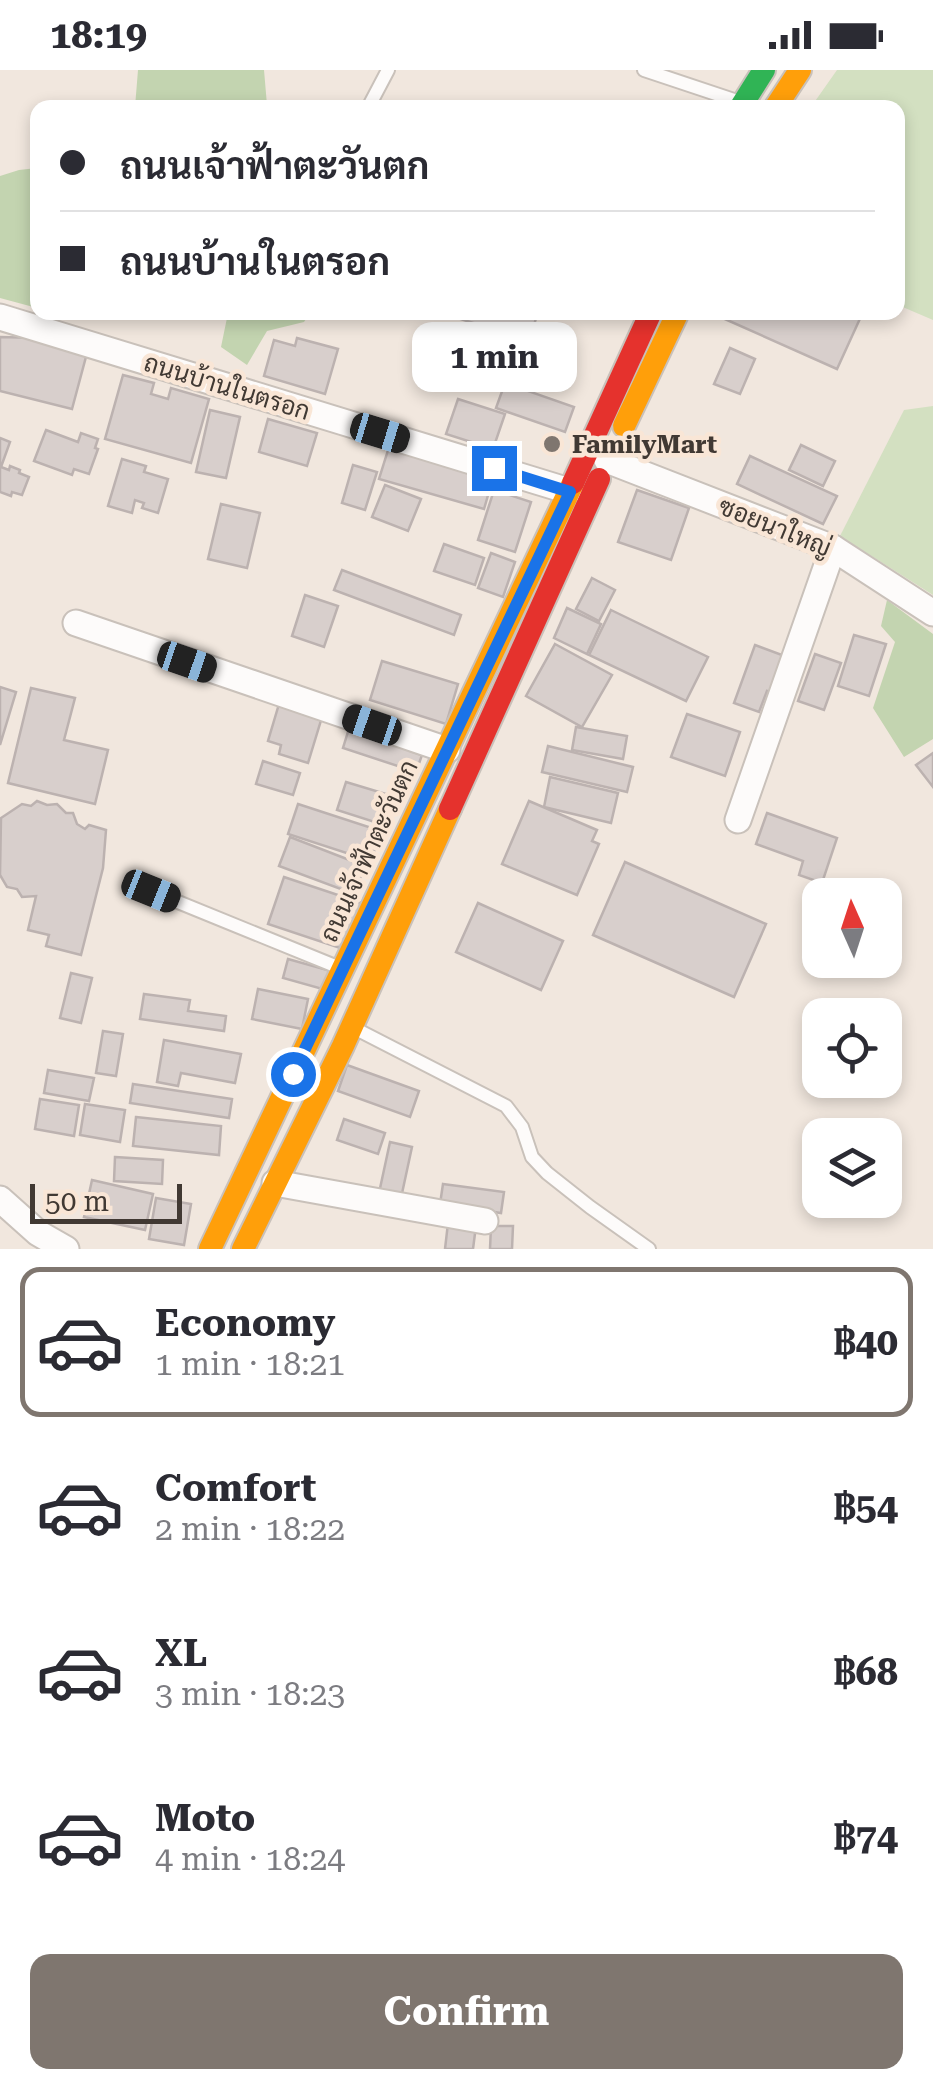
<!DOCTYPE html>
<meta charset="utf-8">
<style>
body{margin:0;font-family:"Roboto Serif",Sarabun,serif;background:#f2f2f3;color:#2b2b33;height:100vh;display:flex;flex-direction:column;font-size:38px;white-space:nowrap}
*{box-sizing:border-box;margin:0}
p{font-size:32px;color:#7c7c81}
.icon{flex:none;width:55px;height:55px;fill:none;stroke:currentColor;stroke-width:2;stroke-linecap:round;stroke-linejoin:round}
.map{position:relative;height:1179px;overflow:hidden}
.drawer{display:flex;flex-direction:column;background:#fff;flex:1}
.drawer>*{flex:none}
.top-card{position:absolute;left:30px;top:30px;width:875px;height:220px;border-radius:20px;box-shadow:0 5px 15px #0003;display:grid;align-content:center;height:220px;padding:0 30px;background:#fff}
.needle{width:65px;rotate:357deg}
.controls{position:absolute;left:802px;top:808px;display:grid;gap:20px}
.controls a{display:grid;place-items:center;width:100px;height:100px;border-radius:20px;background:#fff;box-shadow:0 5px 15px #0003;font-size:50px}
.scale{position:absolute;left:30px;bottom:25px;width:152px;box-sizing:border-box;padding-left:10px;border:5px solid #413933;border-top:0;font-size:28px;line-height:35px;white-space:nowrap;color:#413933;-webkit-text-stroke:8px #f9e6d6;paint-order:stroke}
.end{position:absolute;width:45px;height:45px;margin:-22px;border:12px solid #1a73e8;background:#fff;box-shadow:0 0 0 5px #fff}
.from{border-radius:50%}
.bubble{position:absolute;height:70px;border-radius:20px;background:#fff;box-shadow:0 5px 15px #0003;font-size:32px;font-weight:700;line-height:70px;text-align:center}
.car{position:absolute;width:30px;height:60px;margin:-30px -15px;border-radius:12px;box-shadow:0 0 8px 2px #0007;background:linear-gradient(#222 24%,#8ab4d8 0 40%,#222 0 76%,#8ab4d8 0 86%,#222 0)}
.top-card b{display:flex;align-items:center;gap:35px;height:95px;font-size:38px}
.top-card b+b{border-top:2px solid #e1e1e2}
.top-card i{width:25px;height:25px;background:#2b2b33}
ul{padding:18px 0 0;list-style:none}
li{display:flex;align-items:center;gap:30px;height:150px;margin:0 20px 15px;padding:0 10px;border:5px solid transparent;border-radius:20px}
li div{flex:1}
li b{display:block;font-size:38px}
li em{font-style:normal;font-weight:700}
li.current{border-color:#7f766f}
li>.icon{width:90px;height:90px;stroke-width:1.5}
.primary-button{display:flex;gap:20px;margin-top:auto;padding:20px 30px}
.primary-button a{flex:1;height:115px;border-radius:20px;background:#7f766f;color:#fff;font-size:40px;font-weight:700;line-height:115px;text-align:center}
.status{display:flex;justify-content:space-between;align-items:center;height:70px;padding:0 50px;background:#fff;direction:ltr}
.status svg{height:28px;fill:currentColor}
.map>svg:first-child{display:block}
</style>
<div class="status"><b>18:19</b><svg viewBox="0 0 49 12"><path d="M0 12V9h3v3zM5 12V6h3v6zM10 12V3h3v9zM15 12V0h3v12zM26 1h20v11H26zM47 4h2v5h-2z"/></svg></div>
<div class="map">
<svg width="933" height="1179" viewBox="0 0 933 1179">
<rect width="100%" height="100%" fill="#f1e7de"/>
<g fill="#d3e0c1">
<path d="M837,0H933V250L898,235V38L811,37Z"/>
<path d="M933,336V525L840,466L904,340Z"/>
</g>
<g fill="#c3d4b0">
<path d="M138,0H264L267,35L276,37H135Z"/>
<path d="M37,98H38L37,238L0,228V106L19,100Z"/>
<path d="M228,243V242L310,243L304,252L267,261L247,295L221,277Z"/>
<path d="M887,530L933,564V669L904,687L873,638L895,572L881,556Z"/>
</g>
<g fill="#d8cfcc" stroke="#bcb2b0" stroke-width="2.5">
<path d="M439,242H538L529,271Z"/>
<path d="M709,242H863L837,299Z"/>
<path d="M0,267L40,268L87,283L72,339L0,321Z"/>
<path d="M297,268L338,279L325,324L264,306L274,270L295,276Z"/>
<path d="M730,278L755,289L740,324L714,314Z"/>
<path d="M123,305L154,313L151,324L168,329L171,318L209,329L191,393L105,369Z"/>
<path d="M505,313L574,337L565,362L496,338Z"/>
<path d="M458,329L505,344L493,379L446,364Z"/>
<path d="M210,340L240,347L226,408L196,402Z"/>
<path d="M268,349L317,363L307,396L259,382Z"/>
<path d="M46,360L78,372L81,363L98,369L95,378L98,379L89,404L74,399L72,405L34,391Z"/>
<path d="M0,368L10,372L1,397L9,400L10,396L20,400L19,403L29,407L22,425L12,422L11,426L0,422Z"/>
<path d="M801,375L835,391L823,416L789,400Z"/>
<path d="M389,377L493,408L484,439L379,409Z"/>
<path d="M750,386L837,426L823,454L737,414Z"/>
<path d="M122,389L146,396L144,402L168,409L158,443L142,438L144,433L135,430L132,443L108,436Z"/>
<path d="M353,395L377,402L365,440L342,433Z"/>
<path d="M385,415L421,429L408,461L372,447Z"/>
<path d="M494,420L531,432L515,482L478,470Z"/>
<path d="M637,420L689,438L671,490L618,472Z"/>
<path d="M221,434L260,443L247,498L208,489Z"/>
<path d="M444,474L484,488L475,515L434,501Z"/>
<path d="M491,483L515,492L503,527L478,518Z"/>
<path d="M342,500L461,545L454,565L334,520Z"/>
<path d="M592,508L615,520L599,551L576,539Z"/>
<path d="M305,525L338,536L324,577L292,566Z"/>
<path d="M567,538L601,554L587,584L554,568Z"/>
<path d="M611,540L708,587L686,631L589,585Z"/>
<path d="M854,565L886,574L869,626L838,616Z"/>
<path d="M555,574L612,605L582,657L526,626Z"/>
<path d="M755,575L790,588L777,625L767,621L759,642L734,633Z"/>
<path d="M815,584L841,593L824,640L798,631Z"/>
<path d="M382,591L458,614L446,654L370,630Z"/>
<path d="M0,617L16,622L0,675Z"/>
<path d="M31,618L75,628L64,670L108,680L95,734L8,713Z"/>
<path d="M279,634L322,647L308,693L279,684L281,675L268,671Z"/>
<path d="M687,644L740,662L725,706L671,687Z"/>
<path d="M351,652L412,672L410,681L422,685L416,702L343,678Z"/>
<path d="M576,657L627,666L623,689L572,680Z"/>
<path d="M548,676L633,697L627,722L542,702Z"/>
<path d="M933,683V717L916,695Z"/>
<path d="M263,691L300,703L293,725L256,714Z"/>
<path d="M550,707L618,723L611,753L544,737Z"/>
<path d="M346,712L396,727L387,756L337,740Z"/>
<path d="M37,731L47,735L57,734L66,743H73L77,754L85,759L89,755L106,760L103,798L81,885L46,876L49,865L28,860L36,826L22,827L17,819L7,817L0,805L1,748L22,734L31,736Z"/>
<path d="M529,731L597,760L592,771L599,774L577,825L502,794Z"/>
<path d="M298,734L381,761L371,791L288,764Z"/>
<path d="M767,743L837,768L822,813L799,805L803,791L756,774Z"/>
<path d="M290,767L365,796L354,824L279,796Z"/>
<path d="M625,792L766,854L734,927L593,865Z"/>
<path d="M284,807L362,833L343,879L268,854Z"/>
<path d="M478,833L563,871L541,920L456,882Z"/>
<path d="M288,889L331,901L326,920L283,908Z"/>
<path d="M71,903L92,908L81,953L60,948Z"/>
<path d="M258,919L308,929L302,959L252,949Z"/>
<path d="M144,924L190,930L188,941L226,946L224,961L140,949Z"/>
<path d="M103,961L123,964L116,1006L96,1003Z"/>
<path d="M164,970L241,984L235,1013L181,1003L178,1016L157,1012Z"/>
<path d="M347,995L419,1021L410,1047L338,1021Z"/>
<path d="M48,1000L94,1008L89,1031L44,1023Z"/>
<path d="M133,1014L232,1029L229,1048L130,1033Z"/>
<path d="M40,1029L79,1035L74,1066L35,1059Z"/>
<path d="M85,1034L125,1040L120,1072L80,1065Z"/>
<path d="M136,1047L221,1056L219,1085L133,1076Z"/>
<path d="M344,1049L385,1063L378,1084L337,1070Z"/>
<path d="M390,1072L412,1077L401,1128L379,1123Z"/>
<path d="M115,1087L163,1090L162,1114L114,1111Z"/>
<path d="M92,1110L153,1124L145,1160L84,1147Z"/>
<path d="M443,1114L504,1122L501,1143L440,1134Z"/>
<path d="M156,1128L191,1134L184,1175L149,1169Z"/>
<path d="M448,1153L476,1156L473,1179H445Z"/>
<path d="M491,1156H513L512,1179H490Z"/>
</g>
<g fill="none" stroke-linecap="round" stroke-linejoin="round">
<g stroke="#c9c1ba" stroke-width="16">
<g id="lane">
<path d="M644,0L740,32"/>
<path d="M368,38L388,0"/>
<path d="M151,821L340,898"/>
<path d="M354,958L506,1036L522,1057L532,1087L547,1103L590,1137L649,1179"/>
</g>
</g>
<g stroke="#c9c1ba" stroke-width="29">
<g id="street">
<path d="M0,247L569,421"/>
<path d="M607,390L833,478L933,543"/>
<path d="M76,553L447,680"/>
<path d="M738,750L833,478"/>
<path d="M275,1113L485,1151"/>
<path d="M0,1129L38,1163L66,1179"/>
</g>
</g>
<g stroke="#c9c1ba" stroke-width="26">
<path id="fast" d="M740,38L764,0"/>
</g>
<g stroke="#c9c1ba" stroke-width="26">
<g id="slow">
<path d="M775,38L800,0"/>
<path d="M624,356L678,242"/>
<path d="M210,1179L573,413"/>
<path d="M243,1179L343,976L450,739"/>
</g>
</g>
<g stroke="#c9c1ba" stroke-width="26">
<g id="jam">
<path d="M573,413L651,242"/>
<path d="M450,739L599,409"/>
</g>
</g>
<use href="#lane" stroke="#fdfbfa" stroke-width="12"/>
<use href="#street" stroke="#fdfbfa" stroke-width="25"/>
<use href="#fast" stroke="#30b455" stroke-width="22"/>
<use href="#slow" stroke="#ff9f0a" stroke-width="22"/>
<use href="#jam" stroke="#e5322d" stroke-width="22"/>
</g>
<g fill="none" stroke-linecap="round" stroke-linejoin="round">
<path stroke="#1a73e8" stroke-width="12" d="M293,1004L570,422L494,398"/>
</g>
<circle fill="#7f766f" stroke="#f9e6d6" stroke-width="4" cx="552" cy="374" r="10"/>
<g text-anchor="middle" dominant-baseline="central" stroke-width="9" stroke-linejoin="round" paint-order="stroke">
<g font-size="25" fill="#413933" stroke="#f9e6d6">
<text transform="translate(227 317) rotate(17)">ถนนบ้านในตรอก</text>
<text transform="translate(775 457) rotate(22)">ซอยนาใหญ่</text>
<text transform="translate(369 781) rotate(-65)">ถนนเจ้าฟ้าตะวันตก</text>
</g>
<g font-size="25" font-weight="bold" fill="#413933" stroke="#f9e6d6" text-anchor="start">
<text x="572" y="374">FamilyMart</text>
</g>
</g>
</svg>
<div class="controls">
<a><svg class="needle" viewBox="-14 -14 28 28"><path d="M0-13l5 13h-10z" fill="#e53935"/><path d="M0 13l5-13h-10z" fill="#7c7c81"/></svg></a>
<a><svg class="icon" aria-label="locate" viewBox="0 0 24 24"><circle cx="12" cy="12" r="6"/><path d="M12 2v4M12 18v4M2 12h4M18 12h4"/></svg></a>
<a><svg class="icon" aria-label="layers" viewBox="0 0 24 24"><path d="M12 4l9 5-9 5-9-5zM3 14l9 5 9-5"/></svg></a>
</div>
<div class="scale">50 m</div>
<i class="end from" style="left:293px;top:1004px"></i>
<i class="end" style="left:494px;top:398px"></i>
<div class="bubble" style="left:412px;top:252px;width:165px">1 min</div>
<i class="car" style="left:380px;top:363px;rotate:107deg"></i>
<i class="car" style="left:187px;top:592px;rotate:109deg"></i>
<i class="car" style="left:372px;top:655px;rotate:289deg"></i>
<i class="car" style="left:151px;top:821px;rotate:112deg"></i>
<div class="top-card">
<b><i class="from"></i>ถนนเจ้าฟ้าตะวันตก</b>
<b><i></i>ถนนบ้านในตรอก</b>
</div>
</div>
<section class="drawer">
<ul>
<li class="current"><svg class="icon" aria-label="car" viewBox="0 0 24 24"><path d="M5 17H2v-5l4-1 3-4h7l3 4 3 1v5h-3M9 17h6M6 11h13"/><circle cx="7" cy="17" r="2"/><circle cx="17" cy="17" r="2"/></svg><div><b>Economy</b><p>1 min · 18:21</p></div><em>฿40</em></li>
<li><svg class="icon" aria-label="car" viewBox="0 0 24 24"><path d="M5 17H2v-5l4-1 3-4h7l3 4 3 1v5h-3M9 17h6M6 11h13"/><circle cx="7" cy="17" r="2"/><circle cx="17" cy="17" r="2"/></svg><div><b>Comfort</b><p>2 min · 18:22</p></div><em>฿54</em></li>
<li><svg class="icon" aria-label="car" viewBox="0 0 24 24"><path d="M5 17H2v-5l4-1 3-4h7l3 4 3 1v5h-3M9 17h6M6 11h13"/><circle cx="7" cy="17" r="2"/><circle cx="17" cy="17" r="2"/></svg><div><b>XL</b><p>3 min · 18:23</p></div><em>฿68</em></li>
<li><svg class="icon" aria-label="car" viewBox="0 0 24 24"><path d="M5 17H2v-5l4-1 3-4h7l3 4 3 1v5h-3M9 17h6M6 11h13"/><circle cx="7" cy="17" r="2"/><circle cx="17" cy="17" r="2"/></svg><div><b>Moto</b><p>4 min · 18:24</p></div><em>฿74</em></li>
</ul>
<div class="primary-button"><a>Confirm</a></div>
</section>
